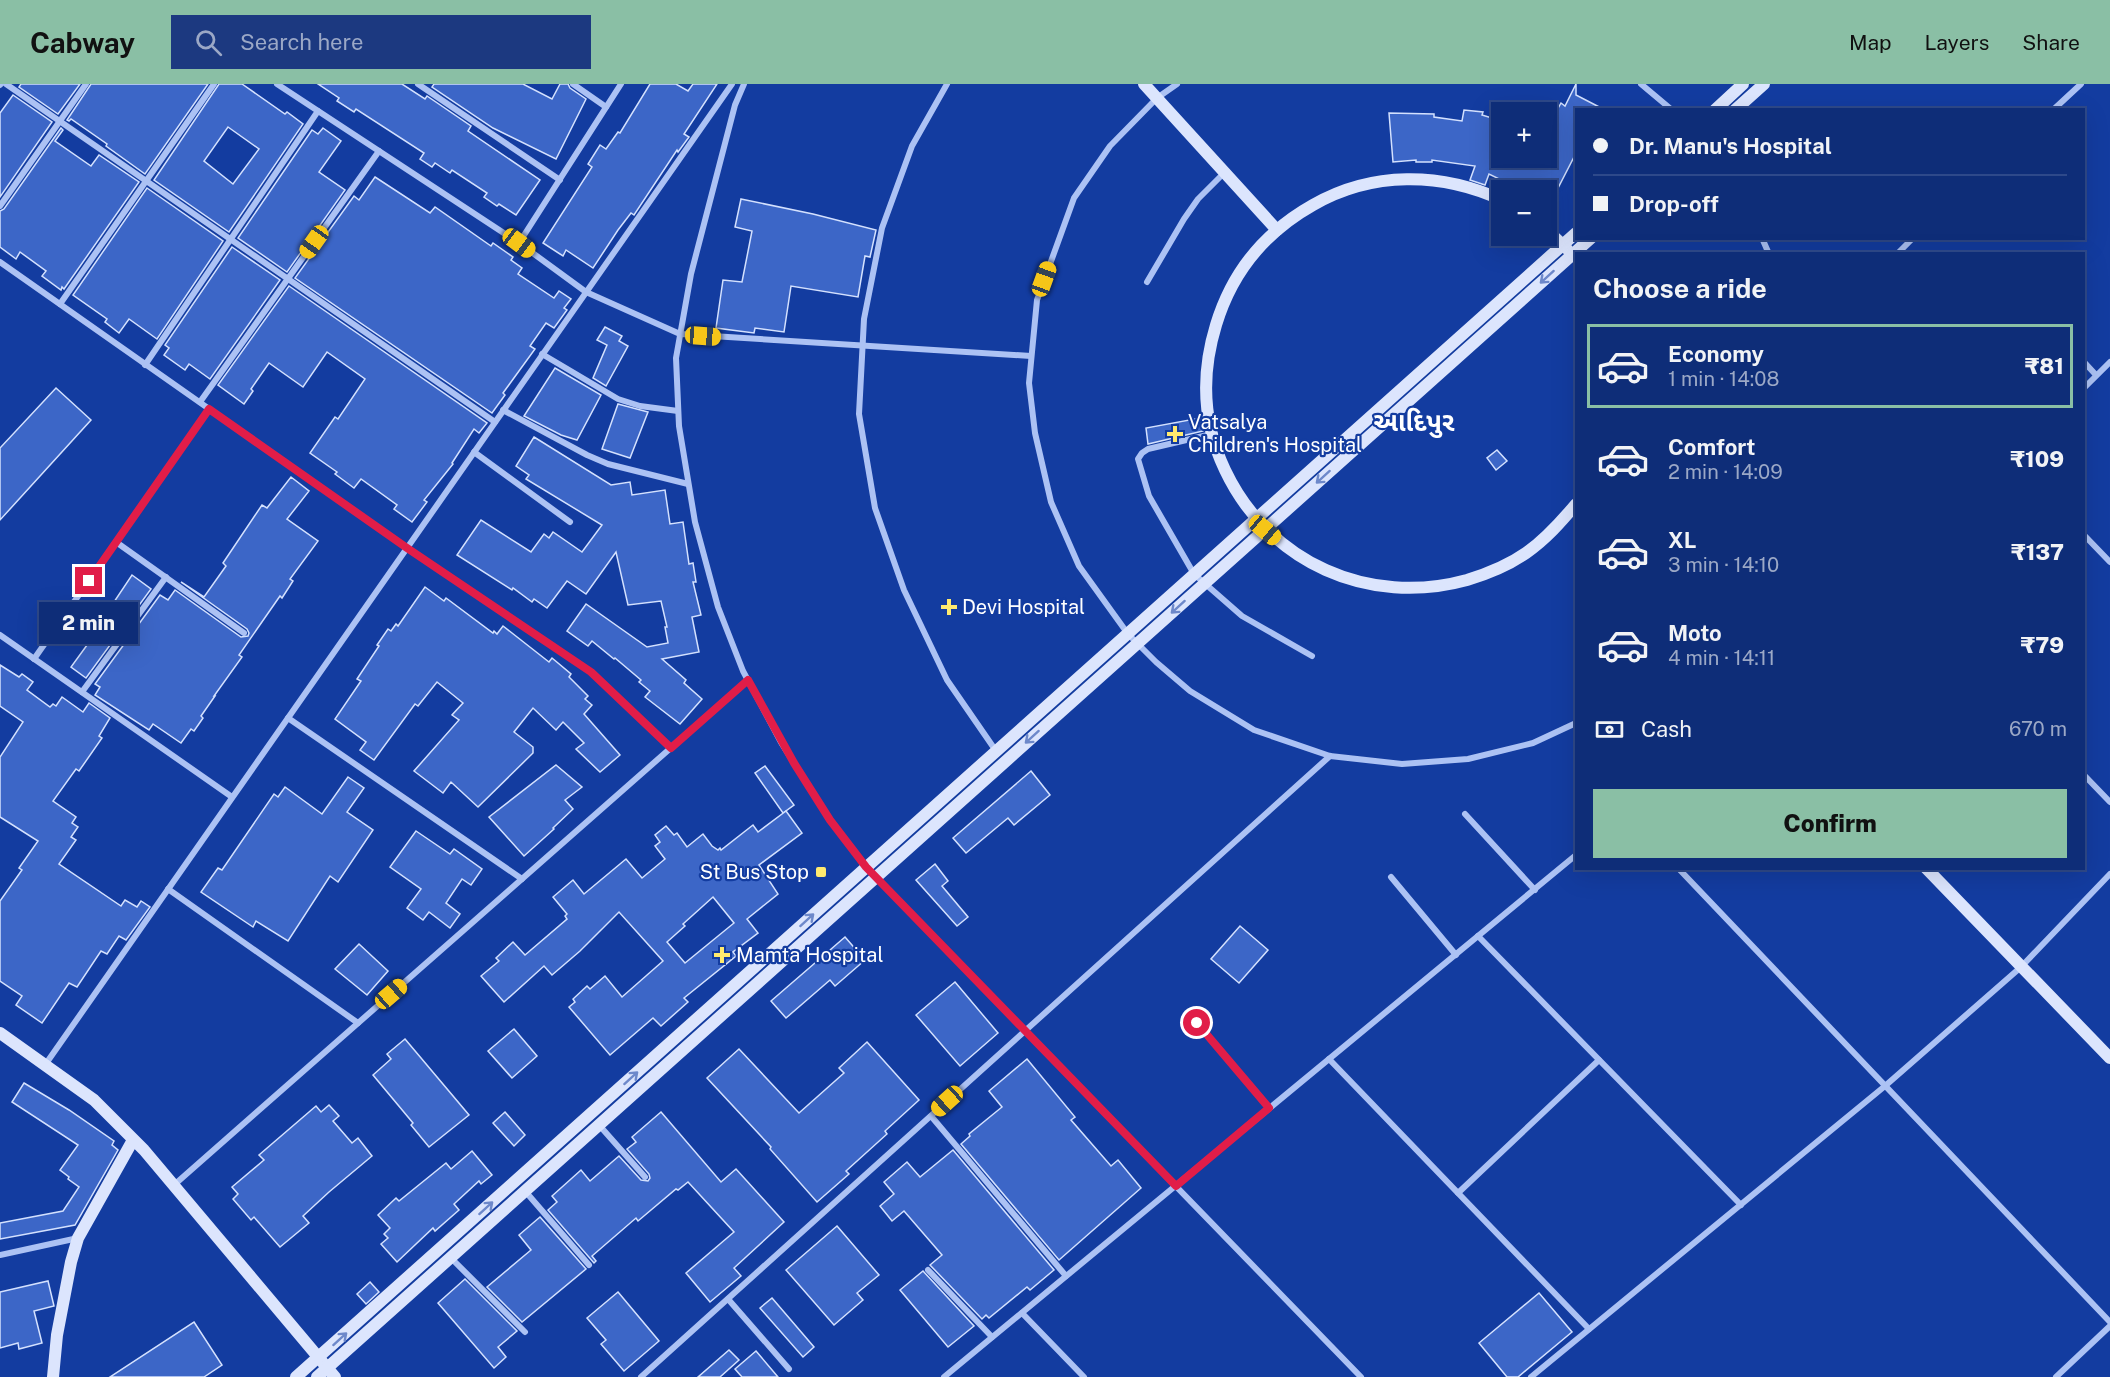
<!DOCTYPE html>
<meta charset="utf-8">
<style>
body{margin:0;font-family:"Public Sans","Noto Sans Gujarati",sans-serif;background:#1c3980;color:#f1f3f6;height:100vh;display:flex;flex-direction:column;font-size:22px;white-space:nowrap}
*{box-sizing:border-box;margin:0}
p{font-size:20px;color:#9ba8c6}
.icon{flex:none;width:33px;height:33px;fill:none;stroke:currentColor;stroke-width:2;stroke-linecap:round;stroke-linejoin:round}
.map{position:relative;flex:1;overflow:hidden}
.drawer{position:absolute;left:1575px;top:168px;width:510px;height:618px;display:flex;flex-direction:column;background:#0e2d78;border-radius:0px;box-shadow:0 6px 24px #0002,0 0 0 2px #2e498a}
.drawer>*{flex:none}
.guide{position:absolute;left:1575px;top:24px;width:510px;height:132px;border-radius:0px;box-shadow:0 6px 24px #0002,0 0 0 2px #2e498a;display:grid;align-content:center;height:132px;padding:0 18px;background:#0e2d78}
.fabs{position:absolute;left:1491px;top:18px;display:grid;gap:12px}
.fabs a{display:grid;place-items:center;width:66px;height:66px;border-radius:0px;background:#0e2d78;box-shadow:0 6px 24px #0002,0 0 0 2px #2e498a;font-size:30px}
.end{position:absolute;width:27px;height:27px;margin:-14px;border:8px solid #e11d48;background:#fff;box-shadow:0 0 0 3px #fff}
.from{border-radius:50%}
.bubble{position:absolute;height:42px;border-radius:0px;background:#0e2d78;box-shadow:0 6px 24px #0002,0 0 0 2px #2e498a;font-size:20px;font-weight:800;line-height:42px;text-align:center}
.car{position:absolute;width:18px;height:36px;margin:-18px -9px;border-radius:8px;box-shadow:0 0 4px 2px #0007;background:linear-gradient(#f5c518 24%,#345 0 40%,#f5c518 0 76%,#345 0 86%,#f5c518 0)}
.guide b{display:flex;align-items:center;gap:21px;height:57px;font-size:22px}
.guide b+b{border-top:2px solid #2e498a}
.guide i{width:15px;height:15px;background:#f1f3f6}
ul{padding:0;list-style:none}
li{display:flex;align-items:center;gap:18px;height:84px;margin:0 12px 9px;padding:0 6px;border:3px solid transparent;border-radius:0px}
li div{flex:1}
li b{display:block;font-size:22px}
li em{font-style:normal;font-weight:800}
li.selected{border-color:#8abfa5}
li>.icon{width:54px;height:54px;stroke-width:1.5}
h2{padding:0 18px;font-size:27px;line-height:72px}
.pay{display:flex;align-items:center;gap:15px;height:66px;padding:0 18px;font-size:22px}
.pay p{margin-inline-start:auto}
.primary-button{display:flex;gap:12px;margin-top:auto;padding:12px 18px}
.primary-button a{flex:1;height:69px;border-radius:0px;background:#8abfa5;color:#111;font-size:24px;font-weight:800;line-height:69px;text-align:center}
header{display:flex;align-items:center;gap:36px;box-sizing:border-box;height:84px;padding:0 30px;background:#8abfa5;color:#111}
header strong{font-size:28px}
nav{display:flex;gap:33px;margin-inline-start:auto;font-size:21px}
.search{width:420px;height:54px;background:#1c3980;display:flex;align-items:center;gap:15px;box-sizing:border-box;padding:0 21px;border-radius:0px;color:#9ba8c6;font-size:22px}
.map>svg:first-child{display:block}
</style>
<header>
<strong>Cabway</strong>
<div class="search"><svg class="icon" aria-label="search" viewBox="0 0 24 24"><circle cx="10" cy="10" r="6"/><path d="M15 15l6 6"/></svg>Search here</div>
<nav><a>Map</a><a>Layers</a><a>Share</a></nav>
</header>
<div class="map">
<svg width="2110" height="1293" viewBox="0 0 2110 1293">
<rect width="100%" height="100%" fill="#133ca0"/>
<g fill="#3c66c7" stroke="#d4e1fe" stroke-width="1.5" fill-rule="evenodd">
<path d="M21,0H80L58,30L19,3Z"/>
<path d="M91,0H208L145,90L106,62L107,60L71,35L69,37L67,36Z"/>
<path d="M219,0H242L285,30L287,28L303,40L229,148L154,96ZM228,43L259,65L233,100L204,77Z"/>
<path d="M318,0H402L425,15L427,12L471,42L468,47L540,96L516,131L499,120L497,122L484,113L487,109L452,86L450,89L435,79L432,83L420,75L424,69L356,25L354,28L337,17L339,14Z"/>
<path d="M434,0H523L552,15L560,0H568L570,4L586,15L556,75L493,44L432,3Z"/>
<path d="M650,0H676L688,7L693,0H717L684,50L689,53L678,68L677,66L634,131L631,129L618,146L593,184L566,166L563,172L543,159L592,83L588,80L600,61L606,65L618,48L620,49Z"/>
<path d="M1576,0V11L1605,26H1576V69L1557,106H1535L1524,101L1522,106L1489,90L1485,101L1470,96L1475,82L1432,76V78H1416V76L1393,78L1389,29L1434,30V33L1462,37L1464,26L1483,28L1482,31L1502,37V74H1546V46L1561,19L1565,22Z"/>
<path d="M13,11L52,38L0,113V29Z"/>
<path d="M61,44L63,46L55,57L91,82L99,71L139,98L64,205L62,203L61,206L42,192L46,187L20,168L16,175L0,163V127L4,125Z"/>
<path d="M323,44L341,57L319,88L345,106L287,188L238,154L312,46L318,50Z"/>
<path d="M375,93L430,129L435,123L491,162L493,159L513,173L511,176L522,184L518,190L554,214L559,207L571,215L564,224L567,226L554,244L546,239L530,262L535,265L503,309L505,311L492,329L295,194L354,112L359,116Z"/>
<path d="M147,104L223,157L157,255L129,235L119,249L105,238L107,235L73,211Z"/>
<path d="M741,115L813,130L876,146L870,173L865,172L858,213L791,202L784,248L755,244L754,249L716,244L723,196L742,198L752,147L735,143Z"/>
<path d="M232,163L280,196L210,295L189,280L185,286L164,271L169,264L165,261Z"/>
<path d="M289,202L487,339L479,349L474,345L452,379L453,380L424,416L427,418L412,438L394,425L397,421L361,395L354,404L335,390L337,388L310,369L335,333L338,335L365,295L327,268L303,303L269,279L251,305L253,307L244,320L218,301Z"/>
<path d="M605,243L622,252L619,257L628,262L606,302L593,294L607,261L597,256Z"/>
<path d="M555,284L601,311L577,356L561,351L524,332Z"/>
<path d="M56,304L91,336L0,436V364Z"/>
<path d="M618,320L648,328L630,374L602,365Z"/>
<path d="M1200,334L1203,347L1148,360L1146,344Z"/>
<path d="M534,353L611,401L630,398L632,411L665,406L670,440L683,438L689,480L693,479L696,498H693L701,531L692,533L699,568L662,575L686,596L684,599L702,615L680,640L645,613L650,607L639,598L641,596L615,574L614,575L592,557L588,562L567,547L586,520L647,563L668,559L665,543H667L661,517L628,521L616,468L586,510L567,497L547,524L534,515L532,518L513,504L512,506L457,471L481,436L531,468L544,450L549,454L553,448L582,468L602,441L526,395L529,391L516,382Z"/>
<path d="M1497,366L1507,377L1496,386L1487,374Z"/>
<path d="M291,393L309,407L287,435L318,457L290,495L293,497L282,514L280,512L239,571L242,573L214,612H215L201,632L203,634L194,647L191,645L181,659L153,640L149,646L95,611L100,603L95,600L160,511L168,516L175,506L241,553L248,552L249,549L247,545L181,498L204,513L226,482L223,479L262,421L267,424Z"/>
<path d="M132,491L151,505L86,594L71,583L98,546L116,519L114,518Z"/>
<path d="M425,503L444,517L446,514L493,549L494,547L497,550L503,542L549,578L552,574L571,590L569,593L588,612L585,615L592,621L584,630L620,671L600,688L576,665L584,659L563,638L556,646L533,624L514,648L533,663V669L478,723L451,698L443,709L414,687L459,636L452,631L463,619L437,598L418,622L415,620L374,676L360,666L366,658L335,635L361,597L357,595L379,562L377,561L388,545L391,547L396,540L398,542Z"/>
<path d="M0,581L19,593L22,590L33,598L27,606L50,623L53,620L56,622L62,613L83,628L89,619L110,634L99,652L102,654L79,687L76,685L53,717L76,733L72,739L78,743L71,753L76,756L59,780L121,822L125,816L137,823L141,817L150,823L126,856L119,852L107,870L101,867L77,903L69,899L42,939L16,921L22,912L0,897V817L22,786L19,784L38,757L0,733V673L23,638L0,622Z"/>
<path d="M556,681L582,703L565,716L573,725L553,744L554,745L524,772L489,733Z"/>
<path d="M765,682L794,721L783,729L755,689Z"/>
<path d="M1031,687L1050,711L1014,741L1008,734L966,769L953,754Z"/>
<path d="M348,693L364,704L347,728L373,746L338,798L330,792L288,857L256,837L253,843L201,808L218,784L222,786L274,710L278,713L285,703L322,730Z"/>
<path d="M786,727L802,749L759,781L778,810L747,835L758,849L733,868L736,872L684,914L688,918L661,942L653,934L610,971L569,923L575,918L573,915L587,902L590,905L605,892L622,913L663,877L619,828L580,867L552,891L544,882L504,918L481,892L499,877L496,874L513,858L525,871L567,835L565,832L567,830L553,813L573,796L584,810L626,775L642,794L665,775L655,762L660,758L655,751L666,742L674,751L677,749L687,763L703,750L712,762L718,766L720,764L721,766L753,741L758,748ZM713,813L734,839L685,879L667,858L685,842L683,840Z"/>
<path d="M416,747L450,770L454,765L482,785L471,801L462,795L446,819L460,830L450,844L429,828L423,836L407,824L421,805L390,783Z"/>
<path d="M935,780L948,797L942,802L968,833L957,842L916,796Z"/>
<path d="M1240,842L1268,866L1239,899L1211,875Z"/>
<path d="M845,853L865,876L835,902L830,896L786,934L771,917Z"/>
<path d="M359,860L388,887L367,911L335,885Z"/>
<path d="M955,898L998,949L960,982L916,931Z"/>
<path d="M514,945L537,972L512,994L488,967Z"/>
<path d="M405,955L469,1031L429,1063L411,1041L413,1039L373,991L391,975L387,970Z"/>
<path d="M867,958L919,1016L885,1047L887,1050L846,1087L849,1090L817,1118L770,1065L771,1063L707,994L739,965L799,1029L844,989L839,984Z"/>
<path d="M1027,975L1075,1033L1071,1036L1111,1082L1118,1076L1141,1104L1059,1176L961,1060L970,1052L969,1050L1002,1023L989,1007Z"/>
<path d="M24,999L69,1026L114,1057L112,1061L118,1066L75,1141L0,1155V1139L63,1127L79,1103L68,1095L69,1093L60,1086L78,1061L12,1018Z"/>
<path d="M329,1021L339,1032L333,1037L352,1059L358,1054L372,1072L329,1108L303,1132L309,1139L280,1163L254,1133L251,1136L233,1115L238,1110L232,1103L264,1076L259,1071L316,1022L321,1028Z"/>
<path d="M505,1028L525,1051L514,1062L493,1039Z"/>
<path d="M661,1028L721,1098L736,1085L784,1138L734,1184L741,1192L710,1218L686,1189L734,1148L688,1098L678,1106L676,1105L638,1137L636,1134L592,1172L596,1177L594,1179L548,1126L557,1118L552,1112L581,1086L590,1097L619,1072L641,1096L648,1097L650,1094L649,1090L627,1065L636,1058L632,1053Z"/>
<path d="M953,1066L1054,1186L1030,1206L1027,1203L989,1234L986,1231L982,1235L930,1181L942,1171L904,1127L892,1137L880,1122L894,1110L884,1098L907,1078L920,1093Z"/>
<path d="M472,1067L492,1091L481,1100L479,1097L454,1120L459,1126L435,1147L433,1144L397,1178L381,1160L388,1154L384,1150L390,1144L378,1131L396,1114L399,1117L446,1079L451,1085Z"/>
<path d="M540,1133L586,1185L522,1238L487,1203L531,1166L519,1151Z"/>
<path d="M837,1142L879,1191L857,1209L863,1216L834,1241L786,1186Z"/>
<path d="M923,1187L974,1242L948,1263L900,1206Z"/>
<path d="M465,1195L517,1247L498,1263L506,1273L494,1284L438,1219Z"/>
<path d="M48,1197L54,1222L34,1227L42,1259L19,1265L18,1259L0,1264V1208Z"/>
<path d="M370,1198L379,1208L366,1220L357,1210Z"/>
<path d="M618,1208L659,1257L624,1287L601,1260L606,1256L587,1234Z"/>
<path d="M1539,1209L1572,1248L1518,1293H1507L1479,1259Z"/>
<path d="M772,1214L814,1263L803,1273L760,1224Z"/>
<path d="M194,1238L222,1281L204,1293H110Z"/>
<path d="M729,1266L739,1276L720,1293H698Z"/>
<path d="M756,1267L778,1293H742L735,1285Z"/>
</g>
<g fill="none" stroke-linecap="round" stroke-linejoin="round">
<g stroke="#acc2f4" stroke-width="6">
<path d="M6,0L495,338"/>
<path d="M277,0L519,159L586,208L680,250L1031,272"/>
<path d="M418,0L560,96"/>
<path d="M573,0L606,23"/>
<path d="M744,0L735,21L691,190L676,274L679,342L695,438L718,523L743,587L782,660L830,736L867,784"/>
<path d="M947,0L912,62L882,144L864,235L859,330L875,424L904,506L947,596L996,667"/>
<path d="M1177,0L1157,14L1110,62L1074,114L1037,216L1029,299L1035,349L1051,418L1079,482L1128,550L1156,578L1190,607L1254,646L1330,672L1402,680L1468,675L1533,659L1576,639"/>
<path d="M1641,0L1672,26"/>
<path d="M0,1L1,0"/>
<path d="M2053,26L2081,0"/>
<path d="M0,122L86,0"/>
<path d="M1762,154L1769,170"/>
<path d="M519,159L621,0"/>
<path d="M1897,170L1913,154"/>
<path d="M0,178L407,464L591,588L671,664"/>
<path d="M1147,198L1184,135L1198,115L1224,89"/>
<path d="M60,220L214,0"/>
<path d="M542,270L618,315L640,322L678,327"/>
<path d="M2084,278L2096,291"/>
<path d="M145,281L318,27"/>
<path d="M2084,304L2110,278"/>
<path d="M200,318L379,67"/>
<path d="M503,326L587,371L608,380L688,400"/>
<path d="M1212,350L1148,365L1142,369L1138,375L1149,412L1194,490L1242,532L1312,572"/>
<path d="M474,368L570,438"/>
<path d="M2084,451L2110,478"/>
<path d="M116,458L244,549"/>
<path d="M0,551L232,713"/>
<path d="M34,575L209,325"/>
<path d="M82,608L166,493"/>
<path d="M288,634L522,795"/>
<path d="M2084,691L2110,718"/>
<path d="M1465,730L1535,806"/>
<path d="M1678,784L2110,1238"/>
<path d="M875,792L1361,1293"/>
<path d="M1391,793L1456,871"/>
<path d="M168,805L358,939"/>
<path d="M1478,852L1741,1121"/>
<path d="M1197,939L1269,1024"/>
<path d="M1329,975L1589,1245"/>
<path d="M45,981L732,0"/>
<path d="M931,1032L1066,1192"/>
<path d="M599,1041L645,1093"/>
<path d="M174,1101L748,596"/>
<path d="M525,1107L589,1181"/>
<path d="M1458,1109L1599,976"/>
<path d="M0,1171L78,1154"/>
<path d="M451,1174L525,1248"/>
<path d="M928,1186L992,1253"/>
<path d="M728,1215L789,1285"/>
<path d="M1022,1229L1084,1293"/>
<path d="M641,1293L1330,672"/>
<path d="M944,1293L1576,771"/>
<path d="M1531,1293L1885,1002L2021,883L2110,790"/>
<path d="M2056,1293L2110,1242"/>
</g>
<g stroke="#dce5fd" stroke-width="12">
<path d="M1144,0L1277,146"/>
<path d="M1715,26L1743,0"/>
<path d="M1735,26L1764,0"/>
<path d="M1502,116C1441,88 1372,87 1313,121C1265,148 1232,188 1216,241C1201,290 1203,340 1225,386C1269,479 1369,523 1467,496C1487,490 1509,481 1526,469C1546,455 1561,438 1576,420"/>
<path d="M1546,145L1567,165"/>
<path d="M1926,784L2110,974"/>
<path d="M0,949L94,1016L144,1066L335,1293"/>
<path d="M53,1293L57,1251L71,1178L78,1154L133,1056"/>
<path d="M296,1293L1576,149"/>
<path d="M317,1293L1591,154"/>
</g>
</g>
<defs><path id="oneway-shaft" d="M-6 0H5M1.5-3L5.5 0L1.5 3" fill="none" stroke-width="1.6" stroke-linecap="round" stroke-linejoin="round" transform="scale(1.5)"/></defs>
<g stroke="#6d88ca">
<use href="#oneway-shaft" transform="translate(1547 193) rotate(138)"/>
<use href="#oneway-shaft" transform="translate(1323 393) rotate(138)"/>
<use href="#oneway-shaft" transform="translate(1178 523) rotate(138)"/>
<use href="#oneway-shaft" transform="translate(1032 653) rotate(138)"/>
<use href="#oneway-shaft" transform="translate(807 836) rotate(-42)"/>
<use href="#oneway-shaft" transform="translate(631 994) rotate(-42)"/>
<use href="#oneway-shaft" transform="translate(486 1124) rotate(-42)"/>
<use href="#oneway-shaft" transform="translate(340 1255) rotate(-42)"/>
</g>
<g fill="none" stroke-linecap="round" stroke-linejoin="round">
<path stroke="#e11d48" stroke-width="8" d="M89,497L209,325L407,464L591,588L671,664L748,596L794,679L830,736L866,783L1176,1102L1269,1024L1197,939"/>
</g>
<g fill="#ffea6f" stroke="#133ca0" stroke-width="2">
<path d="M1172 341h6v6h6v6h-6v6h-6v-6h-6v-6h6z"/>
<path d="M946 514h6v6h6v6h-6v6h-6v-6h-6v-6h6z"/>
<rect x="815" y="782" width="12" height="12" rx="3"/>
<path d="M719 862h6v6h6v6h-6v6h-6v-6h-6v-6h6z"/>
</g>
<g text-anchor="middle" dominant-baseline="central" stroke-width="4.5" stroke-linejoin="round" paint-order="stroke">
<g font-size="20" fill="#fff" stroke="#133ca0" text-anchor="start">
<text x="1188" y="338">Vatsalya<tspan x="1188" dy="23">Children's Hospital</tspan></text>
<text x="962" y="523">Devi Hospital</text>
<text x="809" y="788" text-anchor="end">St Bus Stop</text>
<text x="736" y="871">Mamta Hospital</text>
</g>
<g font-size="26" font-weight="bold" fill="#fff" stroke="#133ca0">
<text x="1414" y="337">આદિપુર</text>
</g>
</g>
</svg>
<div class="fabs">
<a>+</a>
<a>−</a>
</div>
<i class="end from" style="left:1197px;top:939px"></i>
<i class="end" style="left:89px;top:497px"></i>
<div class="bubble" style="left:39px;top:518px;width:99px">2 min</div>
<i class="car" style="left:314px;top:158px;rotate:215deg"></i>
<i class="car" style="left:519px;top:159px;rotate:127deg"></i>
<i class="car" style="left:1044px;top:195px;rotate:20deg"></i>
<i class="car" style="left:703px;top:252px;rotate:94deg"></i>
<i class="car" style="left:1265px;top:446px;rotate:130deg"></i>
<i class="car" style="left:391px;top:910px;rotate:49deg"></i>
<i class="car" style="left:947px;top:1017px;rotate:228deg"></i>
<div class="guide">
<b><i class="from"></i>Dr. Manu's Hospital</b>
<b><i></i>Drop-off</b>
</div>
<section class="drawer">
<h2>Choose a ride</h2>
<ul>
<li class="selected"><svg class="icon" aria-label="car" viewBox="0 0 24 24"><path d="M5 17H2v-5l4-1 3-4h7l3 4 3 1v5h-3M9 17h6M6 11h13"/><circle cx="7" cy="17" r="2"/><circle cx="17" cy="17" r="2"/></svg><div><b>Economy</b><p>1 min · 14:08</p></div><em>₹81</em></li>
<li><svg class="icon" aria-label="car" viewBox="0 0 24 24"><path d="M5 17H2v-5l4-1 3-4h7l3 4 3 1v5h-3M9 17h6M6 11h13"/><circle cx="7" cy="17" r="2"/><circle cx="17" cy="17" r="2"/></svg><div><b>Comfort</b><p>2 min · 14:09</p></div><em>₹109</em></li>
<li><svg class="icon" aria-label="car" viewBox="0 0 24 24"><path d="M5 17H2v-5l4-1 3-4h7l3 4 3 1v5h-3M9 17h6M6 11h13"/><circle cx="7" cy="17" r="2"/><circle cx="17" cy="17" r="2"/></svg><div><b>XL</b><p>3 min · 14:10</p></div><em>₹137</em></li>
<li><svg class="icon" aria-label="car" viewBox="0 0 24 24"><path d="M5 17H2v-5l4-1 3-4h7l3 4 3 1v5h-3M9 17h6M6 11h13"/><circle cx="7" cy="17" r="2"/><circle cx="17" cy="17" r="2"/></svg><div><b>Moto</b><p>4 min · 14:11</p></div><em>₹79</em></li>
</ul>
<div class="pay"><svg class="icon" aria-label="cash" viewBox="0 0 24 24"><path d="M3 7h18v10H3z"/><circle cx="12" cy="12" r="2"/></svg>Cash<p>670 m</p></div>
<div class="primary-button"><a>Confirm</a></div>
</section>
</div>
